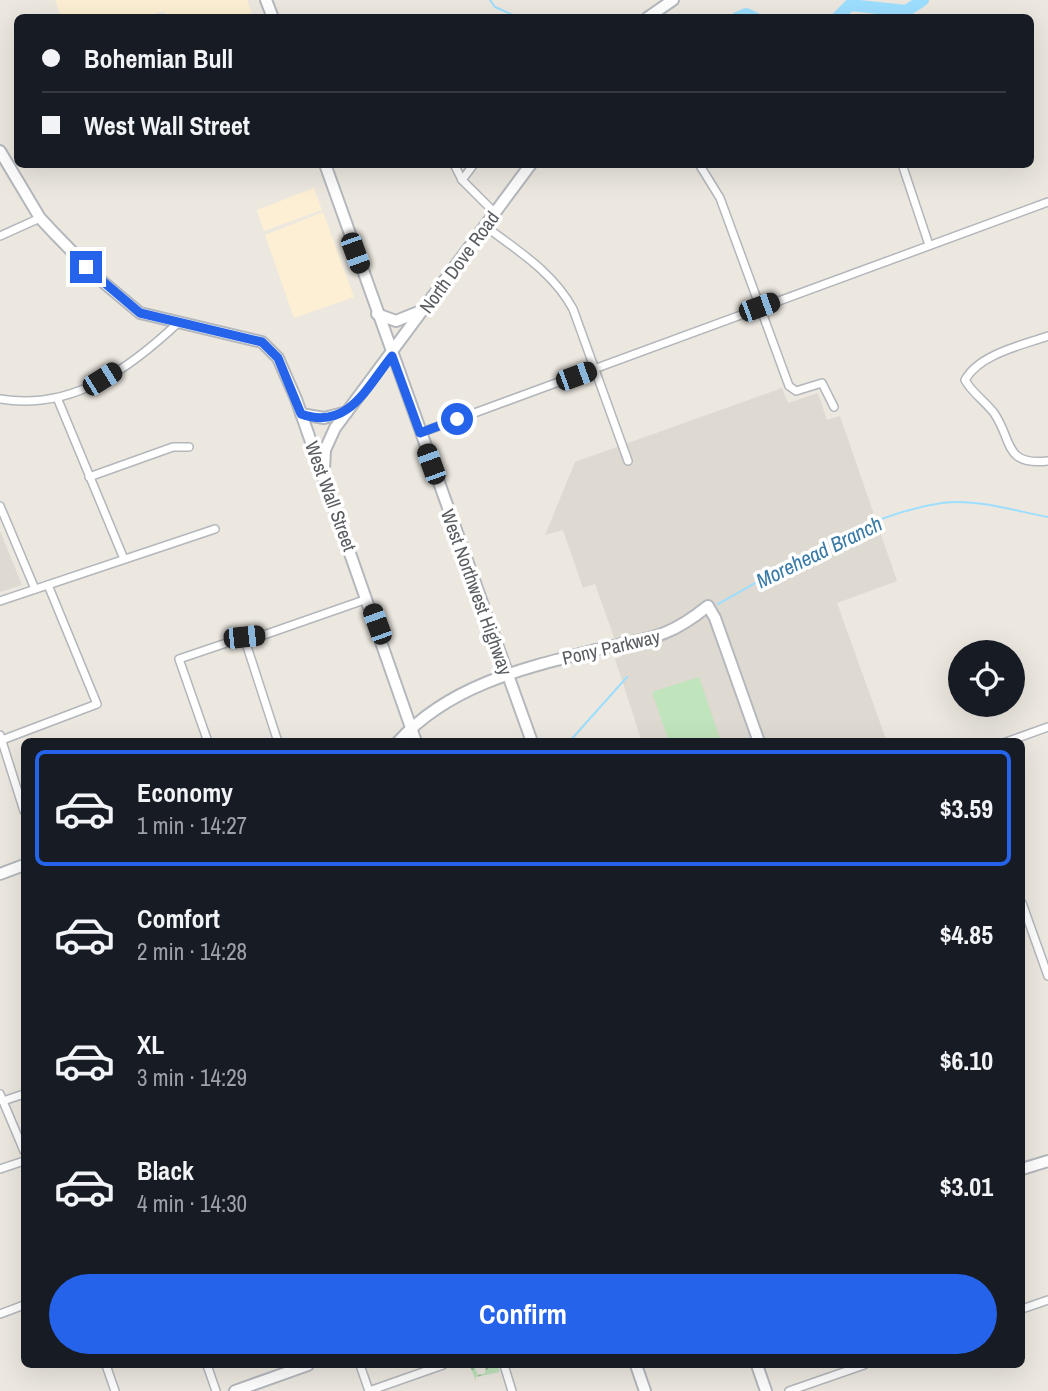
<!DOCTYPE html>
<meta charset="utf-8">
<style>
body{margin:0;font-family:"Archivo Narrow",sans-serif;background:#20242c;color:#f1f3f6;height:100vh;display:flex;flex-direction:column;font-size:26px;white-space:nowrap}
*{box-sizing:border-box;margin:0}
p{font-size:23px;color:#9ea1a6}
.icon{flex:none;width:38px;height:38px;fill:none;stroke:currentColor;stroke-width:2;stroke-linecap:round;stroke-linejoin:round}
.map{position:relative;flex:1;overflow:hidden}
.panel{position:absolute;left:21px;top:738px;width:1004px;height:630px;display:flex;flex-direction:column;background:#171b24;border-radius:10px;box-shadow:0 7px 28px #0002}
.panel>*{flex:none}
.banner{position:absolute;left:14px;top:14px;width:1020px;height:154px;border-radius:10px;box-shadow:0 7px 28px #0002;display:grid;align-content:center;height:154px;padding:0 28px;background:#171b24}
.tools{position:absolute;left:948px;top:640px;display:grid;gap:14px}
.tools a{display:grid;place-items:center;width:77px;height:77px;border-radius:50%;background:#171b24;box-shadow:0 7px 28px #0002;font-size:35px}
.end{position:absolute;width:32px;height:32px;margin:-16px;border:9px solid #2563eb;background:#fff;box-shadow:0 0 0 4px #fff}
.from{border-radius:50%}
.car{position:absolute;width:21px;height:42px;margin:-21px -10px;border-radius:9px;box-shadow:0 0 5px 2px #0007;background:linear-gradient(#222 24%,#8ab4d8 0 40%,#222 0 76%,#8ab4d8 0 86%,#222 0)}
.banner b{display:flex;align-items:center;gap:24px;height:66px;font-size:26px}
.banner b+b{border-top:2px solid #363941}
.banner i{width:18px;height:18px;background:#f1f3f6}
ul{padding:12px 0 0;list-style:none}
li{display:flex;align-items:center;gap:21px;height:116px;margin:0 14px 10px;padding:0 14px;border:4px solid transparent;border-radius:10px}
li div{flex:1}
li b{display:block;font-size:26px}
li em{font-style:normal;font-weight:700}
li.selected{border-color:#2563eb}
li>.icon{width:63px;height:63px;stroke-width:1.5}
.button{display:flex;gap:14px;margin-top:auto;padding:14px 28px}
.button a{flex:1;height:80px;border-radius:42px;background:#2563eb;color:#fff;font-size:28px;font-weight:700;line-height:80px;text-align:center}
.map>svg:first-child{display:block}
</style>
<div class="map">
<svg width="1048" height="1391" viewBox="0 0 1048 1391">
<defs>
<pattern id="grass-dots" width="8" height="8" patternUnits="userSpaceOnUse" patternTransform="scale(1.75)"><rect width="8" height="8" fill="#c0e4bc"/><path d="M2 2h.1M6 6h.1" fill="none" stroke="#9fbc9c" stroke-width="1.8" stroke-linecap="round"/></pattern>
</defs>
<rect width="100%" height="100%" fill="#ece8e0"/>
<g fill="#fdefd3">
<path d="M55,0H247L252,13L238,18L166,17L164,11L144,17H61Z"/>
<path d="M314,188L322,210L264,231L257,210Z"/>
<path d="M323,212L354,297L294,318L265,235Z"/>
</g>
<g fill="#ded9d1">
<path d="M782,388L788,403L818,393L827,420L840,416L897,581L837,603L887,742H642L615,659L621,657L595,584L583,588L563,530L545,535L575,462Z"/>
<path d="M0,531L22,585L0,592Z"/>
</g>
<path fill="url(#grass-dots)" d="M474,1365L478,1375L485,1373L486,1365H497L500,1372L476,1377V1381L470,1367Z"/>
<path fill="#c0e4bc" d="M699,677L721,742H669L652,692Z"/>
<g fill="none" stroke-linecap="round" stroke-linejoin="round">
<g stroke="#9ddefe" stroke-width="2">
<path d="M490,0L495,7L520,18"/>
<path d="M718,604C788,566 861,515 942,503C975,498 1015,511 1048,517"/>
<path d="M569,742L627,677"/>
</g>
<g stroke="#9ddefe" stroke-width="12">
<path d="M737,18L746,14L755,18"/>
<path d="M837,18L850,5L906,11L923,0"/>
</g>
<g stroke="#b3b7bb" stroke-width="10">
<g id="street">
<path d="M454,164L462,180"/>
<path d="M474,164L462,180L495,213"/>
<path d="M699,164L720,198L789,386L796,391L822,383L834,407"/>
<path d="M902,164L929,245"/>
<path d="M485,226C518,251 553,272 573,309L628,461"/>
<path d="M0,236L40,218"/>
<path d="M1048,336C1023,345 979,354 965,380C972,393 985,401 994,413C1013,440 1003,466 1048,461"/>
<path d="M0,399C72,411 129,369 179,322"/>
<path d="M58,400L124,559"/>
<path d="M420,433L1048,202"/>
<path d="M89,477L173,447H189"/>
<path d="M0,506L35,589"/>
<path d="M0,601L215,529"/>
<path d="M244,637L278,742"/>
<path d="M0,735L24,811"/>
<path d="M2,740L97,704L48,585"/>
<path d="M208,742L179,659L244,637L261,636L367,599"/>
<path d="M1006,742L1048,727"/>
<path d="M1022,903L1048,976"/>
<path d="M0,1094L24,1151"/>
<path d="M3,1101L24,1094"/>
<path d="M0,1169L24,1161"/>
<path d="M1022,1309L1048,1300"/>
<path d="M0,1314L24,1305"/>
<path d="M106,1365L115,1391"/>
<path d="M207,1365L216,1391"/>
<path d="M360,1365L369,1391"/>
<path d="M504,1365L512,1391"/>
<path d="M369,1391L443,1365"/>
<path d="M789,1391L864,1365"/>
</g>
</g>
<g stroke="#b4b8bd" stroke-width="14">
<g id="secondary">
<path d="M266,0L273,18"/>
<path d="M647,18L673,0"/>
<path d="M0,151L40,218L54,233L97,277L140,313L262,342L278,358L296,399L416,742"/>
<path d="M325,164L532,742"/>
<path d="M377,314L396,321L421,311"/>
<path d="M301,414L324,418L347,412"/>
<path d="M324,469L325,450L335,428L531,164"/>
<path d="M398,742C450,684 528,667 600,649C649,638 667,639 708,606L715,618L759,742"/>
<path d="M0,874L24,865"/>
<path d="M1022,1169L1048,1161"/>
<path d="M636,1365L645,1391"/>
<path d="M757,1365L766,1391"/>
<path d="M235,1391L308,1365"/>
</g>
</g>
<use href="#street" stroke="#fff" stroke-width="7"/>
<use href="#secondary" stroke="#fff" stroke-width="10"/>
</g>
<g fill="none" stroke-linecap="round" stroke-linejoin="round">
<path stroke="#2563eb" stroke-width="9" d="M86,267L140,313L262,342L278,358L301,414C348,431 367,387 392,356L420,433L457,419"/>
</g>
<g text-anchor="middle" dominant-baseline="central" stroke-width="7" stroke-linejoin="round" paint-order="stroke">
<g font-size="19" fill="#595d61" stroke="#fff">
<text transform="translate(459 262) rotate(-54)">North Dove Road</text>
<text transform="translate(331 496) rotate(70)">West Wall Street</text>
<text transform="translate(477 592) rotate(70)">West Northwest Highway</text>
<text transform="translate(611 647) rotate(-13)">Pony Parkway</text>
</g>
<g font-size="21" font-style="italic" fill="#3a7aa6" stroke="#fff">
<text transform="translate(819 552) rotate(-26)">Morehead Branch</text>
</g>
</g>
</svg>
<div class="tools">
<a><svg class="icon" aria-label="locate" viewBox="0 0 24 24"><circle cx="12" cy="12" r="6"/><path d="M12 2v4M12 18v4M2 12h4M18 12h4"/></svg></a>
</div>
<i class="end from" style="left:457px;top:419px"></i>
<i class="end" style="left:86px;top:267px"></i>
<i class="car" style="left:355px;top:253px;rotate:160deg"></i>
<i class="car" style="left:759px;top:307px;rotate:70deg"></i>
<i class="car" style="left:576px;top:376px;rotate:70deg"></i>
<i class="car" style="left:102px;top:379px;rotate:58deg"></i>
<i class="car" style="left:431px;top:464px;rotate:340deg"></i>
<i class="car" style="left:377px;top:624px;rotate:340deg"></i>
<i class="car" style="left:244px;top:637px;rotate:84deg"></i>
<div class="banner">
<b><i class="from"></i>Bohemian Bull</b>
<b><i></i>West Wall Street</b>
</div>
<section class="panel">
<ul>
<li class="selected"><svg class="icon" aria-label="car" viewBox="0 0 24 24"><path d="M5 17H2v-5l4-1 3-4h7l3 4 3 1v5h-3M9 17h6M6 11h13"/><circle cx="7" cy="17" r="2"/><circle cx="17" cy="17" r="2"/></svg><div><b>Economy</b><p>1 min · 14:27</p></div><em>$3.59</em></li>
<li><svg class="icon" aria-label="car" viewBox="0 0 24 24"><path d="M5 17H2v-5l4-1 3-4h7l3 4 3 1v5h-3M9 17h6M6 11h13"/><circle cx="7" cy="17" r="2"/><circle cx="17" cy="17" r="2"/></svg><div><b>Comfort</b><p>2 min · 14:28</p></div><em>$4.85</em></li>
<li><svg class="icon" aria-label="car" viewBox="0 0 24 24"><path d="M5 17H2v-5l4-1 3-4h7l3 4 3 1v5h-3M9 17h6M6 11h13"/><circle cx="7" cy="17" r="2"/><circle cx="17" cy="17" r="2"/></svg><div><b>XL</b><p>3 min · 14:29</p></div><em>$6.10</em></li>
<li><svg class="icon" aria-label="car" viewBox="0 0 24 24"><path d="M5 17H2v-5l4-1 3-4h7l3 4 3 1v5h-3M9 17h6M6 11h13"/><circle cx="7" cy="17" r="2"/><circle cx="17" cy="17" r="2"/></svg><div><b>Black</b><p>4 min · 14:30</p></div><em>$3.01</em></li>
</ul>
<div class="button"><a>Confirm</a></div>
</section>
</div>
